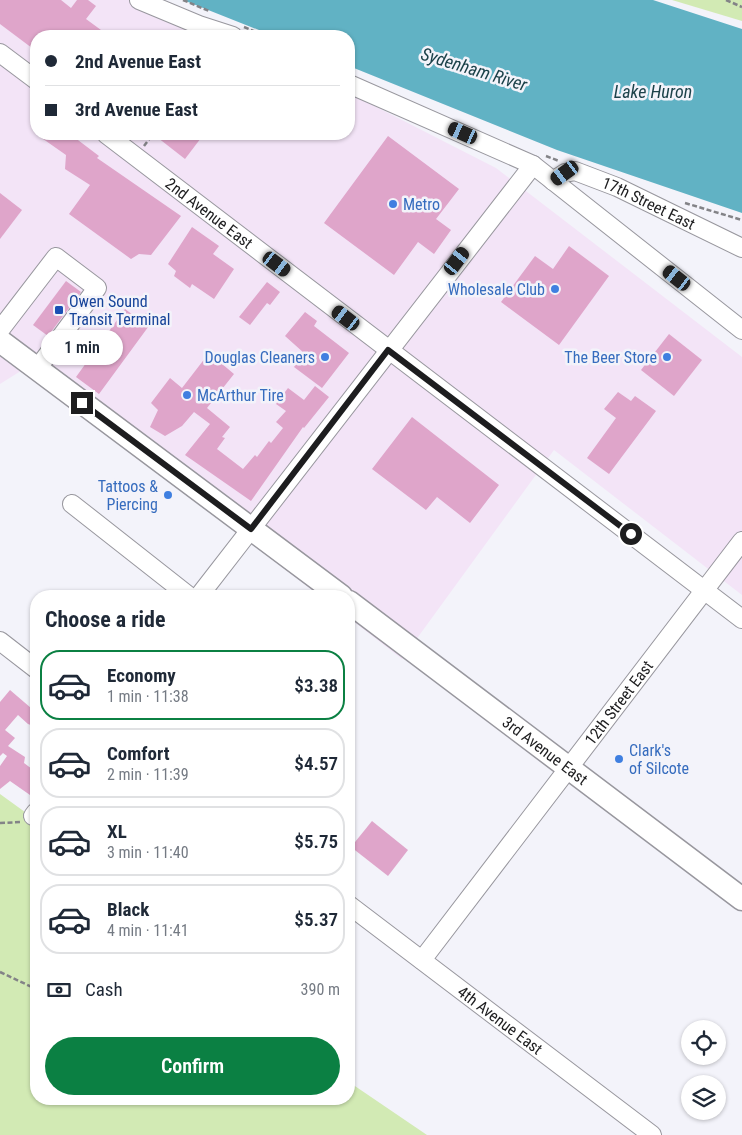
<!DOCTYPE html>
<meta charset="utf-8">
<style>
body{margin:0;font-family:"Roboto Condensed",sans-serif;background:#f6f6f7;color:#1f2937;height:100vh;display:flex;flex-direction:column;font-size:19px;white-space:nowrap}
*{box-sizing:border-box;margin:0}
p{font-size:16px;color:#747a83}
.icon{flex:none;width:28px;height:28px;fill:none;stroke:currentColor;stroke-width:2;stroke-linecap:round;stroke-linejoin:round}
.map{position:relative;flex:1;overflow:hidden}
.drawer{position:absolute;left:30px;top:590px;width:325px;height:515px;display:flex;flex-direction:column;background:#fff;border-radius:20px;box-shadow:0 1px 4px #0004}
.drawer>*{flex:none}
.guide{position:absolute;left:30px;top:30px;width:325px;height:110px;border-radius:20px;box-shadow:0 1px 4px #0004;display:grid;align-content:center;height:110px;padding:0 15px;background:#fff}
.buttons{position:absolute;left:681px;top:1020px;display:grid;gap:10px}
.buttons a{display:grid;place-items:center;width:45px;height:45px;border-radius:50%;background:#fff;box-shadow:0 1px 4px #0004;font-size:25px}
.end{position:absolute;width:22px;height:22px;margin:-11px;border:6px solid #1d1d1f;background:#fff;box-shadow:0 0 0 2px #fff}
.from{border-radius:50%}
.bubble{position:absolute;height:35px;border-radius:18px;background:#fff;box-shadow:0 1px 4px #0004;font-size:16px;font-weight:600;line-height:35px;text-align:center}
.car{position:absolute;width:15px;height:30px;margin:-15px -8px;border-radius:6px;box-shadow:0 0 4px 1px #0007;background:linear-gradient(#222 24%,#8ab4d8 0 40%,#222 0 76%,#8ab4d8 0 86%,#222 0)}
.guide b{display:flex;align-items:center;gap:18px;height:48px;font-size:19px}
.guide b+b{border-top:1px solid #e0e1e3}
.guide i{width:12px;height:12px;background:#1f2937}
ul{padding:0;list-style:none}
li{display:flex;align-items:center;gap:15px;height:70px;margin:0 10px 8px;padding:0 5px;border:2px solid #e0e1e3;border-radius:20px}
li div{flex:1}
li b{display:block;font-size:19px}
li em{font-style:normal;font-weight:600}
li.current{border-color:#0b8043}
li>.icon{width:45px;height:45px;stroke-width:1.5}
h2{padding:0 15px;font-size:22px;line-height:60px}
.pay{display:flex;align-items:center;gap:12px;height:55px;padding:0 15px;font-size:19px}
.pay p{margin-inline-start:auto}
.action{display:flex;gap:10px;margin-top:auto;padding:10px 15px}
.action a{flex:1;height:58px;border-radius:30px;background:#0b8043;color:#fff;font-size:20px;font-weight:600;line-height:58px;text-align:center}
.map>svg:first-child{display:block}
</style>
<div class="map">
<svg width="742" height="1135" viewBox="0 0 742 1135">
<rect width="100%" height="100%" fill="#f3f3fa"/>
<path fill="#f3e4f7" d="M0,0H150L230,36H36V134H349V93L496,168L742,357V595L554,450L402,659L349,618V596H320L24,369L0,384Z"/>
<g fill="#d2eab4">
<path d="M672,0H742V21Z"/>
<path d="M0,794L36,820V1099H349V1082L427,1135H0Z"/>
</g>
<path fill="#61b2c4" d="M183,0H653L742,29V213L557,150L349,66V36H274Z"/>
<g fill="#dfa5ca">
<path d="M0,0H61L71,8L77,0H88L96,6L86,19L101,30L96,36H36V51L0,24Z"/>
<path d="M36,134H70L99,156L97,158L181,216L151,255L139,254L131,259L69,214L90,185L65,169L66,155Z"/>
<path d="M153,134H204L185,159Z"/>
<path d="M388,136L459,189L436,219L451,230L434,254L418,242L394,275L324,223Z"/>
<path d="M0,193L22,210L0,239Z"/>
<path d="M192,227L219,246L213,254L234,269L214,299L192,284L190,288L174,276L176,271L168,264Z"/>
<path d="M569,246L609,276L559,345L501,302L535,256L553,269Z"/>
<path d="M66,281L81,292L48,336L33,325Z"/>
<path d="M267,282L280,292L270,305L267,303L250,325L239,317Z"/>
<path d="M125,309L141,321L146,313L154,319L99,394L76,377Z"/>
<path d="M305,312L317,321L314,326L349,353L322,388L294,367L304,353L285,336Z"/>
<path d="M669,334L702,360L674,396L641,370Z"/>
<path d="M209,353L234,374L207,408L230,427L222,437L225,438L217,449L243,469L255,455L257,457L269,441L271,443L283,428L276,422L286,411L276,404L288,388L304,400L315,386L329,397L304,428L303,427L251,501L185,455L210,424L194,412L182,426L165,436L150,427L158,410L151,403L170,378L182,388Z"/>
<path d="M618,392L631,401L635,396L656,411L609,474L587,458L616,418L604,409Z"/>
<path d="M412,417L499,485L470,523L437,497L426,510L372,469Z"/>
<path d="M10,690L31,708L36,705V727L28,724L18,715L5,730L15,738L8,746L25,757L24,763L36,772V786L30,795L10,781L0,789V766L7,756L3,753L0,756V702Z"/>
<path d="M372,821L408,850L388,876L351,847Z"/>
</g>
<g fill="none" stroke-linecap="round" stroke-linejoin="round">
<g stroke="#98979e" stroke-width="20">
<g id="minor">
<path d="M139,0L199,25L233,36"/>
<path d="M0,53L36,80"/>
<path d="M349,84L533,165L742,330"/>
<path id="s1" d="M106,134L742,619"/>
<path id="s2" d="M553,181L565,173L575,171L617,187L742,248"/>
<path d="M0,330L56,257L97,288L37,369"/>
<path d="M72,504L189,596"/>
<path d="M199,596L533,165"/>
<path d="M0,641L36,669"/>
<path d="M33,816L36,812"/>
<path id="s3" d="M349,905L652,1135"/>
<path id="s4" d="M422,960L742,541"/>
</g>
</g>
<g stroke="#98979e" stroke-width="25">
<g id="major">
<path d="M0,341L341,596"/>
<path id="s5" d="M349,602L742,899"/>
</g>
</g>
<g stroke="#838387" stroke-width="2.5" stroke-dasharray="5 2.5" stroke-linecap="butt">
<path d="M183,0L209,11"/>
<path d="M726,0L742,7"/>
<path d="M244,27L265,36"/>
<path d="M144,146L153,134"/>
<path d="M546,156L559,161"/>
<path d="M685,203L742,220"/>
<path d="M0,823L21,822"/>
<path d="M0,972L36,989"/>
</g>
<use href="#minor" stroke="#fff" stroke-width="18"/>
<use href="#major" stroke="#fff" stroke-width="22"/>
</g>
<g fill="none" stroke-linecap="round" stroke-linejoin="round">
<path stroke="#1d1d1f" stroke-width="6" d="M82,403L251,529L388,350L631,534"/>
</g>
<g fill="#3f7fe0" stroke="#f3f3fa" stroke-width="2">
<circle cx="393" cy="204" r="5"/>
<circle cx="555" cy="289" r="5"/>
<circle cx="325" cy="357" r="5"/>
<circle cx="667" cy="357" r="5"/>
<circle cx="187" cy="395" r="5"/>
<circle cx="168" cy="495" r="5"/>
<circle cx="619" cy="759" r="5"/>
</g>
<rect fill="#1a4fb4" stroke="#f3f3fa" stroke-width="2" x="54" y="305" width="10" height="10" rx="2.5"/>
<g text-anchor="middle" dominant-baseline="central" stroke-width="5" stroke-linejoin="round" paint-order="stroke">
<g font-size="16" fill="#366cbe" stroke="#f3f3fa" text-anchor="end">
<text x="403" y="204" text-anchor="start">Metro</text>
<text x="545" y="289">Wholesale Club</text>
<text x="315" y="357">Douglas Cleaners</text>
<text x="657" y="357">The Beer Store</text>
<text x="197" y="395" text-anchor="start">McArthur Tire</text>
<text x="158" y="486">Tattoos &amp;<tspan x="158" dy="18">Piercing</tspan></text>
<text x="629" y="750" text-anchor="start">Clark's<tspan x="629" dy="18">of Silcote</tspan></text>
</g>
<g font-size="16" fill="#1d1d1f" stroke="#f3f3fa">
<text stroke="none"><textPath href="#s2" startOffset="105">17th Street East</textPath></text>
<text stroke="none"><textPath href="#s1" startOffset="130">2nd Avenue East</textPath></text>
<text stroke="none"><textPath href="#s4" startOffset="324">12th Street East</textPath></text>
<text stroke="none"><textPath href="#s5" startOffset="246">3rd Avenue East</textPath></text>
<text stroke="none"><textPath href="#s3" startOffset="190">4th Avenue East</textPath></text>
</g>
<g font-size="16" fill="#164399" stroke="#f3f3fa" text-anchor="start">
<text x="69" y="301">Owen Sound<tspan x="69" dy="18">Transit Terminal</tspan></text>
</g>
<g font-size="18" font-style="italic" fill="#1c424a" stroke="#f3f3fa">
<text transform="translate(474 69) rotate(17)">Sydenham River</text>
<text x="653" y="91">Lake Huron</text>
</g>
</g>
</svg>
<div class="buttons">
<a><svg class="icon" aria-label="locate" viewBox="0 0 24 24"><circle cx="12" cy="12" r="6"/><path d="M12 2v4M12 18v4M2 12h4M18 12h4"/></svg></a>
<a><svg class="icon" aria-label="layers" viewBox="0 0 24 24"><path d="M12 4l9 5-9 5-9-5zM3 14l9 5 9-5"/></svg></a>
</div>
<i class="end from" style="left:631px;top:534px"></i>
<i class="end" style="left:82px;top:403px"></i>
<div class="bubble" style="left:41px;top:330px;width:82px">1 min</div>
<i class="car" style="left:463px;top:133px;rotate:294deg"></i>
<i class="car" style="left:565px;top:173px;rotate:234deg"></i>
<i class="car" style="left:457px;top:261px;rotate:37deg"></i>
<i class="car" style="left:277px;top:264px;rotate:127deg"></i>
<i class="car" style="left:677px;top:278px;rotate:308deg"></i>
<i class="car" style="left:346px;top:318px;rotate:307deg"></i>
<div class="guide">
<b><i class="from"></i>2nd Avenue East</b>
<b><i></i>3rd Avenue East</b>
</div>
<section class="drawer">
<h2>Choose a ride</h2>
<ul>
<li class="current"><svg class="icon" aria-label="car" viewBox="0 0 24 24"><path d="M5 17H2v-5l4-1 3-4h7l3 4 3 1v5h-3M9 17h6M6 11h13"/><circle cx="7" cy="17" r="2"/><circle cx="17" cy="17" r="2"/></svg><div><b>Economy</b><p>1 min · 11:38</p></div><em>$3.38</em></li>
<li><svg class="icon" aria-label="car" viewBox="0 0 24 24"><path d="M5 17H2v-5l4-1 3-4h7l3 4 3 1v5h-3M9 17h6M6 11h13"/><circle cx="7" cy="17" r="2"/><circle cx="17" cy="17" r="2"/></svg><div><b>Comfort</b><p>2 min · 11:39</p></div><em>$4.57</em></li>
<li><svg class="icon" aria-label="car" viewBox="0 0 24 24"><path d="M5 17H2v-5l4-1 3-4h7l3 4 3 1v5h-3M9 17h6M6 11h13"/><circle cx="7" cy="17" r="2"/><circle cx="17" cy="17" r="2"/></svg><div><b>XL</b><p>3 min · 11:40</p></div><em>$5.75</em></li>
<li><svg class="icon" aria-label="car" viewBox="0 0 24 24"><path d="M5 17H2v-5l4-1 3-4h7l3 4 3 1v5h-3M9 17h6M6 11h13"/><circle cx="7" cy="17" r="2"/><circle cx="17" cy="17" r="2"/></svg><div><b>Black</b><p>4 min · 11:41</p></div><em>$5.37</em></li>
</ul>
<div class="pay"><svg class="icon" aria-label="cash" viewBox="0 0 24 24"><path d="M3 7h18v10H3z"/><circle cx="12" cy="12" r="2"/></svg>Cash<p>390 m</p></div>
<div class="action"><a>Confirm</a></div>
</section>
</div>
